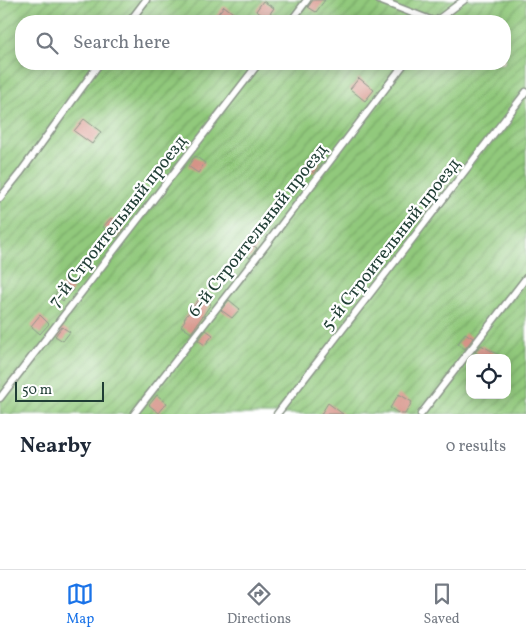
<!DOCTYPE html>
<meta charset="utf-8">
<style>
body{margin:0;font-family:Vollkorn,serif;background:#f6f6f7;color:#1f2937}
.controls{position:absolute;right:15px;bottom:15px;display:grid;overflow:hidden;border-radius:10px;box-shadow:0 2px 12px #0003}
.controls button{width:45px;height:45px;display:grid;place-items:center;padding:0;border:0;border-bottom:1px solid #e0e1e3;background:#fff;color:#1f2937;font:25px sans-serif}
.scale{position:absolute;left:15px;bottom:12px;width:89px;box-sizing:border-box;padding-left:5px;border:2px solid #1f3d34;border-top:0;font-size:14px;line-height:18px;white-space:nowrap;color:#1f3d34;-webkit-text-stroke:4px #fff;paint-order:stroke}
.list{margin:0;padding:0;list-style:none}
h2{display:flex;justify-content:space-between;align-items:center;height:65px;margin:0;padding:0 20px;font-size:21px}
h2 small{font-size:16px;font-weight:400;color:#747a83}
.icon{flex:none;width:28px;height:28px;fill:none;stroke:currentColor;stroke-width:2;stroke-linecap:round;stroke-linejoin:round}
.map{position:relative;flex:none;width:526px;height:414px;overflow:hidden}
.search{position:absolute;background:#fff;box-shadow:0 2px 12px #0003;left:15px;right:15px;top:15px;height:55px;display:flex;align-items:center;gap:12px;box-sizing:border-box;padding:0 18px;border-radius:20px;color:#747a83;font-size:19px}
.sheet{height:155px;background:#fff}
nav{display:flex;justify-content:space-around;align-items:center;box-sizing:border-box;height:70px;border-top:1px solid #e0e1e3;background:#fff;font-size:14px;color:#747a83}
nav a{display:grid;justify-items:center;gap:2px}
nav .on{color:#1a73e8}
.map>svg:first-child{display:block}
.garden{fill:url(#garden-furrows);stroke:#588358;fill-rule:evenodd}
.building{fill:#d69387}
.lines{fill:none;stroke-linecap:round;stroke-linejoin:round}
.lane-casing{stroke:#8c968a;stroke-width:9}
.lane{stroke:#fff;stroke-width:6}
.labels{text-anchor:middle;stroke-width:4.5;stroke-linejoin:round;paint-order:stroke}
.street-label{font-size:18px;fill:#1f3d34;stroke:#fff}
</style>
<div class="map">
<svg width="526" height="414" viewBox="0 0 526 414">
<defs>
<pattern id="garden-furrows" width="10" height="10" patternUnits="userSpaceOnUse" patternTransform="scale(1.25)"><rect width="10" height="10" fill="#91c97c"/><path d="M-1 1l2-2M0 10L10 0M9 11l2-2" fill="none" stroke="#76a466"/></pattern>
</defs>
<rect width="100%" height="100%" fill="#fff"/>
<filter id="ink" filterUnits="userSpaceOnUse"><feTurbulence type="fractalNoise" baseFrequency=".02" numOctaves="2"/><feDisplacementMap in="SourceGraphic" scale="10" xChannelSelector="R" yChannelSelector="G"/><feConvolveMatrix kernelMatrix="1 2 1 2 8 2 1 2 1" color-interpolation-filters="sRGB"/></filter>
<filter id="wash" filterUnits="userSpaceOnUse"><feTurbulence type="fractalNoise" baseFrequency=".0096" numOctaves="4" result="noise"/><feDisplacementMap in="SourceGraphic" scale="20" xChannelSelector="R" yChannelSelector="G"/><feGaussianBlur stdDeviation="1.12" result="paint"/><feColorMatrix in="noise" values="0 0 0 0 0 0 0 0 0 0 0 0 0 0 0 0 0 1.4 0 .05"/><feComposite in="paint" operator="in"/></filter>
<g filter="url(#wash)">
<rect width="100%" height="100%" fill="#f9eee0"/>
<!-- garden -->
<path class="garden" d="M0,0H526V414H0ZM21,21H505V64H21ZM470,358H507V395H470Z"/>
<g id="blocks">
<!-- building -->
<g class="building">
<polygon points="313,0 325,0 316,12 308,7"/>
<polygon points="263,1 274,8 267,18 256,11"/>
<polygon points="224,6 244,21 212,21"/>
<polygon points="359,78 374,90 365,101 350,89"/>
<polygon points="84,119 101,132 92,144 74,131"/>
<polygon points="195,156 205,163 198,173 188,166"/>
<polygon points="311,156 321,163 314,173 304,166"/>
<polygon points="111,218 124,229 117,238 103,227"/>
<polygon points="248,242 257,248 250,258 241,252"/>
<polygon points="65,283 73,290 63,301 55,294"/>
<polygon points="201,296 211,304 191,333 181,326 185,320 184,319"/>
<polygon points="229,300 240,309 232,318 221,310"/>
<polygon points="40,315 49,324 40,334 31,326"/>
<polygon points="62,327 70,332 63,341 55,336"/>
<polygon points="206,330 213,335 205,345 198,340"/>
<polygon points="465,333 473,338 465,349 458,344"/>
<polygon points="481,345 504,358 484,358 475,352"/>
<polygon points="399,394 412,402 405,414 400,414 390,408"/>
<polygon points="157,395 167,403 159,413 149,405"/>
<polygon points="328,403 343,414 321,414"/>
</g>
</g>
</g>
<g filter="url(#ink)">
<use href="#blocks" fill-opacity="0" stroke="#8c968a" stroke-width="1"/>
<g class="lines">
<defs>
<g id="lane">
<polyline points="379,0 433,21"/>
<polyline points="130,21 146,0"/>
<polyline points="291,21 307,0"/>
<polyline points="436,21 464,0"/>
<polyline points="0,198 20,173 99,64"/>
<polyline points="0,398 258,64"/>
<polyline points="134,414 269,241 404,64"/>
<polyline points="277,414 526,92"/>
<polyline points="421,414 526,278"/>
</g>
</defs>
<!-- lane casing -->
<use href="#lane" class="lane-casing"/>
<!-- lane -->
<use href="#lane" class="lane"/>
</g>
</g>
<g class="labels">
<!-- street labels -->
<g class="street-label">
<text transform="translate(117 221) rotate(-52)" y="6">7-й Строительный проезд</text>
<text transform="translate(257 230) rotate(-52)" y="6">6-й Строительный проезд</text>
<text transform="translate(390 244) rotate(-52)" y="6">5-й Строительный проезд</text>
</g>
</g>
</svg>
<div class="controls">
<button><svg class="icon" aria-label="locate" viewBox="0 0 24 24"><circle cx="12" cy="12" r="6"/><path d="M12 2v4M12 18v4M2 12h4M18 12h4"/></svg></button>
</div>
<div class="scale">50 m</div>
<div class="search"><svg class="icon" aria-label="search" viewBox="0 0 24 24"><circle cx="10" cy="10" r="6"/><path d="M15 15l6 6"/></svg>Search here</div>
</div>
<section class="sheet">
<h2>Nearby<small>0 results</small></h2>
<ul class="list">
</ul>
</section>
<nav>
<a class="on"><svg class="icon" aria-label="map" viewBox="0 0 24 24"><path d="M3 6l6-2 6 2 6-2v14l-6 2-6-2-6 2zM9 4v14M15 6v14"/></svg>Map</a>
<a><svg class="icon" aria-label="directions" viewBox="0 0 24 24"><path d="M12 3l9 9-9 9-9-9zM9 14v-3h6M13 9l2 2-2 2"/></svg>Directions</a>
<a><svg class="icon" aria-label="saved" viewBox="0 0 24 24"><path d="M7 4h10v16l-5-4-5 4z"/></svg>Saved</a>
</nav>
